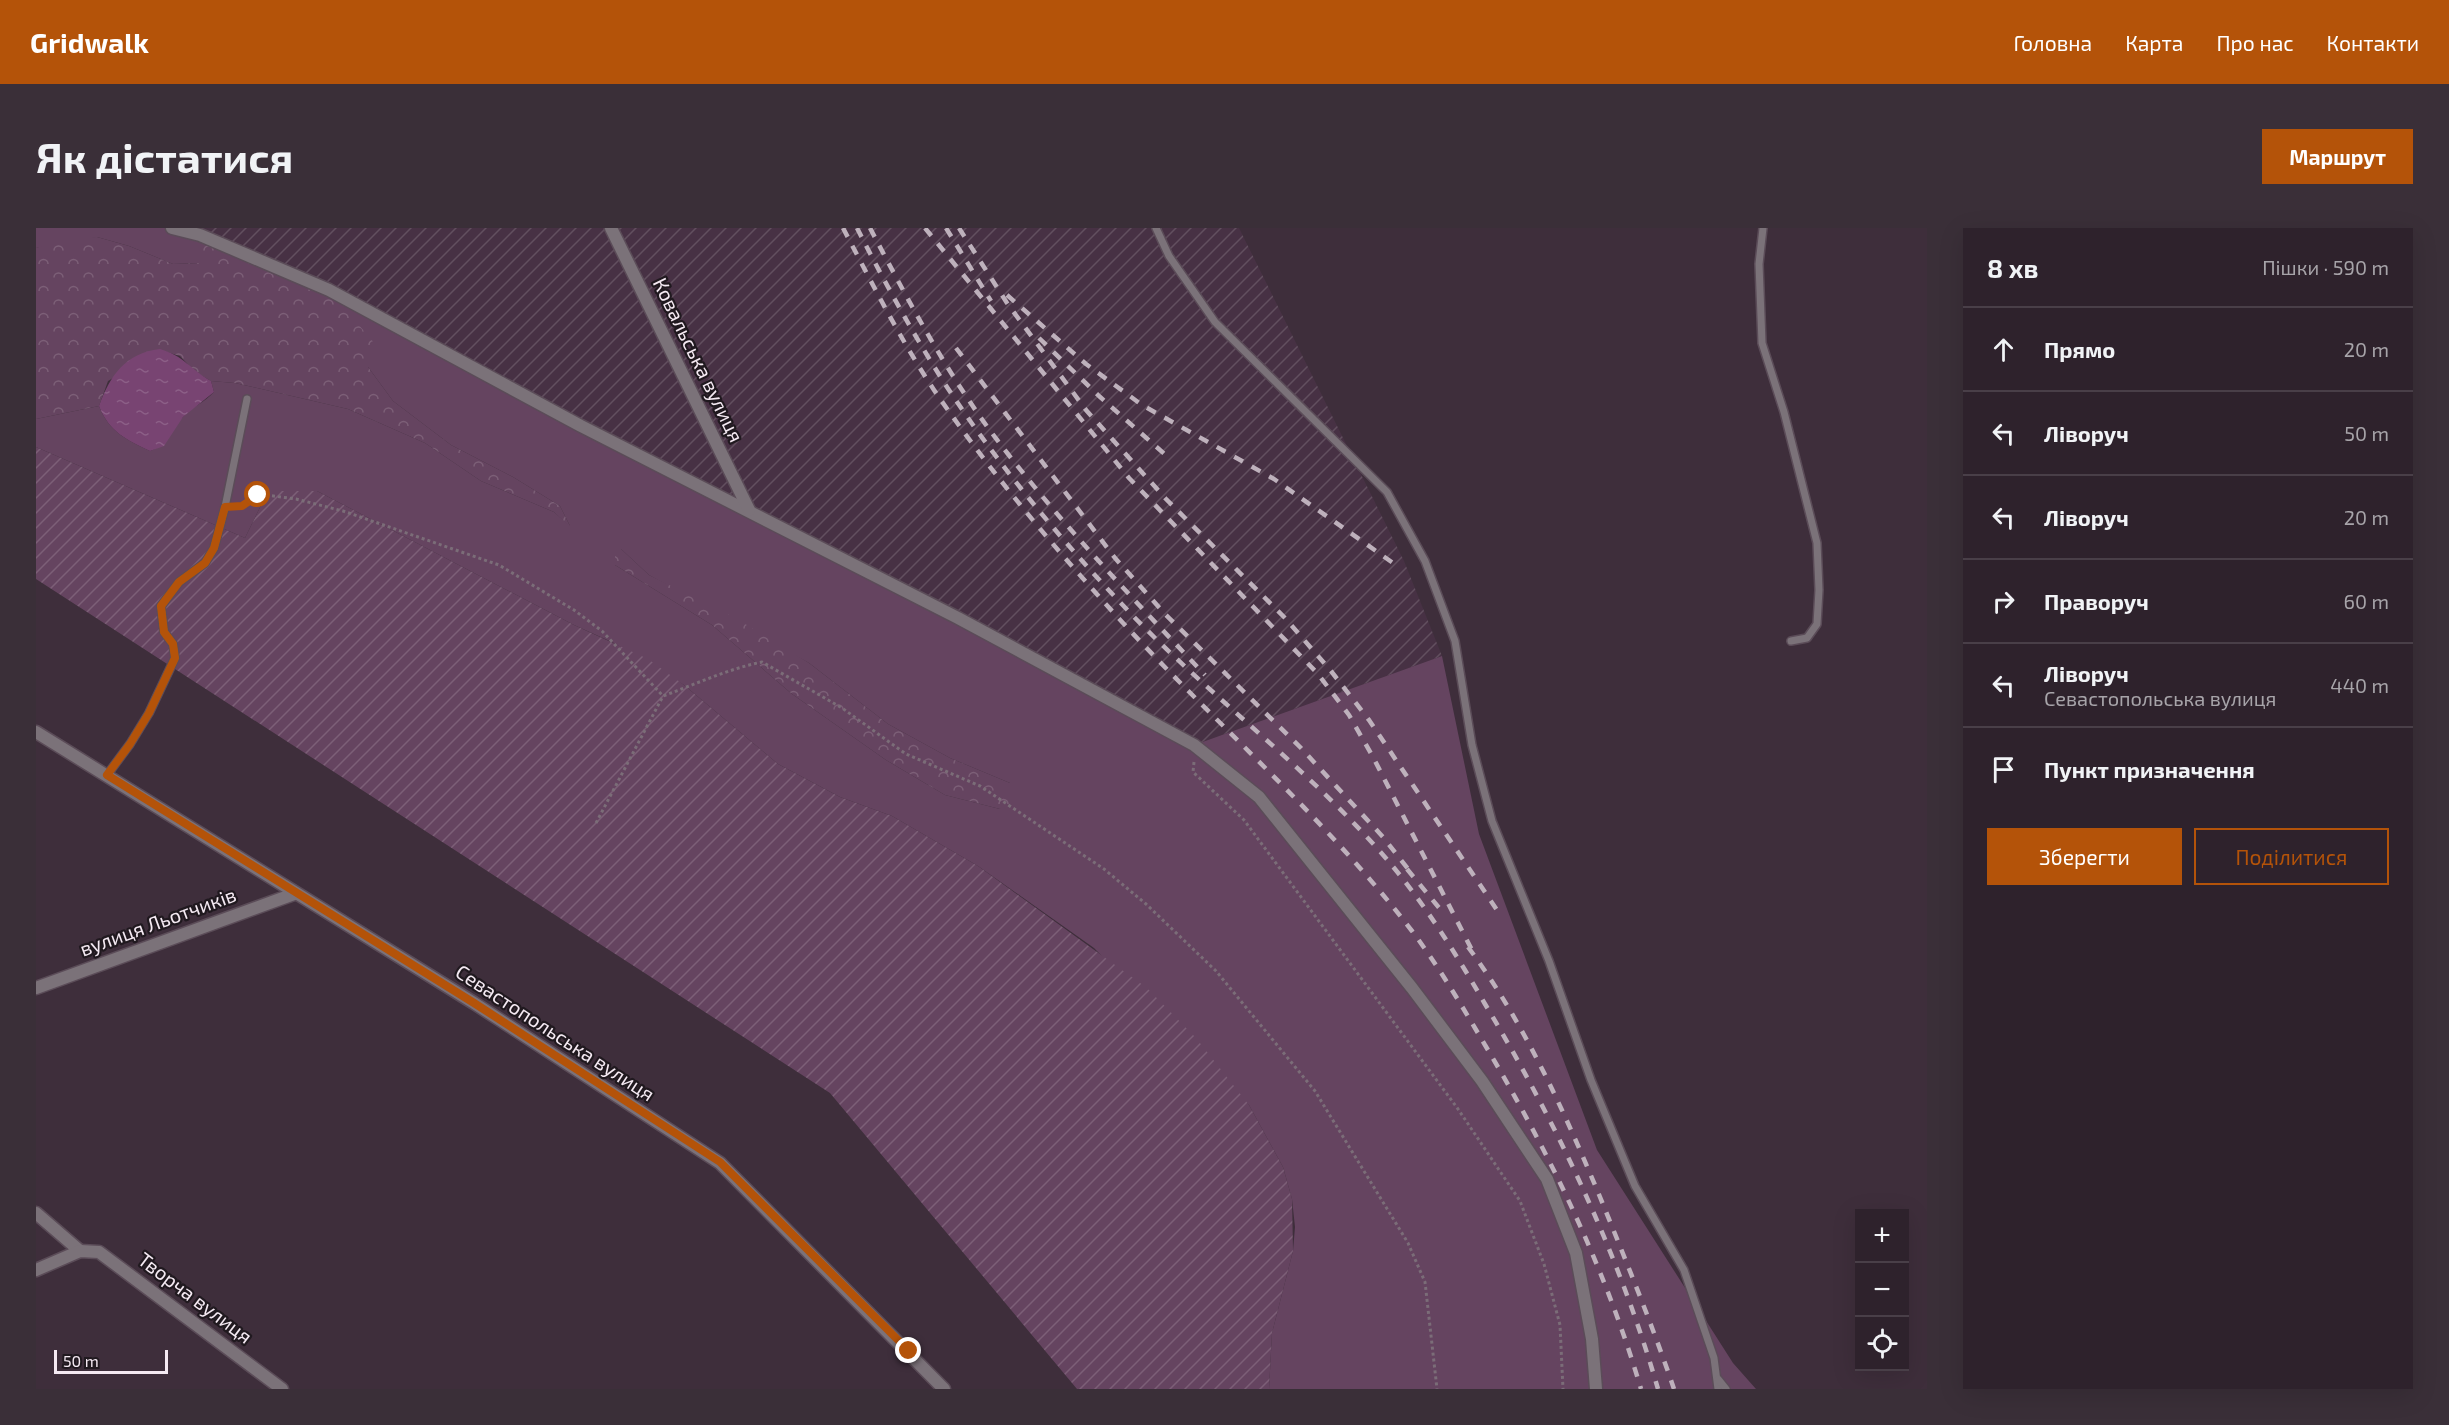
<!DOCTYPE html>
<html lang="uk">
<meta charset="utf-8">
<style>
body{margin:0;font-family:"Exo 2",sans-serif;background:#3a2f38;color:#f1f3f6}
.controls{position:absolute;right:18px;bottom:18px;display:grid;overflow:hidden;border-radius:0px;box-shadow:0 6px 24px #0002}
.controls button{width:54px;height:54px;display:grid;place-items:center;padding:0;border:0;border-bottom:2px solid #493f48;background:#2e222c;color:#f1f3f6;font:30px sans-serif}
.scale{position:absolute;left:18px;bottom:15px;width:114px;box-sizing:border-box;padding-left:6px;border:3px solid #f5eaf3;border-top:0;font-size:16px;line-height:21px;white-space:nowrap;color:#f5eaf3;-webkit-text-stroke:4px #20191f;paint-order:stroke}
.stop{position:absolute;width:18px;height:18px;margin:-14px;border:4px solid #b45309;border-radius:50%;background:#fff}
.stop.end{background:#b45309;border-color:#fff;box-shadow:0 2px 6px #0008}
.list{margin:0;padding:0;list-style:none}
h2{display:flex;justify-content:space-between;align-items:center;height:78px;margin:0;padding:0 24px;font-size:26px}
h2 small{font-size:20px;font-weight:400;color:#a7a4a9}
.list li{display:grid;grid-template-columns:39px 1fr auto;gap:18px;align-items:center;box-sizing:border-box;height:84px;padding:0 24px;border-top:2px solid #493f48}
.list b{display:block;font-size:22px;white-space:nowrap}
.list p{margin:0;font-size:20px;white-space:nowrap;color:#a7a4a9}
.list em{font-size:20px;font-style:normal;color:#a7a4a9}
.actions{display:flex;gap:12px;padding:18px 24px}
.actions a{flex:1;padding:14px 0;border:2px solid #b45309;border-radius:0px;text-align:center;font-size:21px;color:#b45309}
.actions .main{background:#b45309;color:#fff}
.icon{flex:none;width:33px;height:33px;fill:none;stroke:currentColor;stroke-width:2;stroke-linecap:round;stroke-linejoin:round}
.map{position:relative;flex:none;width:1891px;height:1161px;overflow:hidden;border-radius:0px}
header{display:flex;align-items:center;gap:36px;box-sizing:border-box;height:84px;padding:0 30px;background:#b45309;color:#fff}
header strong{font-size:28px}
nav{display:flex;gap:33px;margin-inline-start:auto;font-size:21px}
.intro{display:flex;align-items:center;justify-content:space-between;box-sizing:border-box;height:144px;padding:0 36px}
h1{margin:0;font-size:42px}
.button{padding:15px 27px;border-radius:0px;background:#b45309;color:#fff;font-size:21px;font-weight:700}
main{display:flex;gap:36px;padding:0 36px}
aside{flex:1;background:#2e222c;border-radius:0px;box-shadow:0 6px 24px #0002}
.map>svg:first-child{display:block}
.industrial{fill:url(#industrial-furrows)}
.green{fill:#654460;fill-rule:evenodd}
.forest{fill:url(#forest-crowns)}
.garden{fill:url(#garden-furrows)}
.water{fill:url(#water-ripples)}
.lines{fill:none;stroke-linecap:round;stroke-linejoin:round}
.lane-casing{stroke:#5b4c58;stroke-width:10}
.street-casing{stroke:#5b4c58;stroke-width:15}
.path{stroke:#7b6d78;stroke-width:3;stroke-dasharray:3 3;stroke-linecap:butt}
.lane{stroke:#7b7279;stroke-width:7}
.street{stroke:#7b7279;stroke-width:12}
.rail{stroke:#beb1bc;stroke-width:4.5;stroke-dasharray:10 10;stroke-linecap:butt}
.route{stroke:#b45309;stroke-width:8}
.labels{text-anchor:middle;stroke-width:4.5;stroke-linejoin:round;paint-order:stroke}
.street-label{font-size:20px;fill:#f5eaf3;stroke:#20191f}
</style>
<header>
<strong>Gridwalk</strong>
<nav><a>Головна</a><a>Карта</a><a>Про нас</a><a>Контакти</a></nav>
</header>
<div class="intro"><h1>Як дістатися</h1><a class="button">Маршрут</a></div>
<main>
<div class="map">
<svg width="1891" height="1161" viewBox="0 0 1891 1161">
<defs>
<pattern id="industrial-furrows" width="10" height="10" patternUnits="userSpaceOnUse" patternTransform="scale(1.5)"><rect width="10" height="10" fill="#473144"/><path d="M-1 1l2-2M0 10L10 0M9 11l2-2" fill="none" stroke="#624f5f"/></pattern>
<pattern id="forest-crowns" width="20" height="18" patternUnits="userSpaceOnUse" patternTransform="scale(1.5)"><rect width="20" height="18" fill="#654460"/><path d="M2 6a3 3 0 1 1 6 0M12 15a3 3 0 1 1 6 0" fill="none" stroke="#7c5f77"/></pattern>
<pattern id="garden-furrows" width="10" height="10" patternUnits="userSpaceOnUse" patternTransform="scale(1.5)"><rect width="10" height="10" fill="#654460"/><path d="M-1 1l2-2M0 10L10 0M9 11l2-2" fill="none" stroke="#7c5f77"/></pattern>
<pattern id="water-ripples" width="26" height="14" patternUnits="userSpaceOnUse" patternTransform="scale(1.5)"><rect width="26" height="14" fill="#784472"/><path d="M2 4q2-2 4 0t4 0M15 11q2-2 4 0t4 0" fill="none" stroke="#8c5f87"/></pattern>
</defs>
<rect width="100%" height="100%" fill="#3e2e3b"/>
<!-- industrial -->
<polygon class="industrial" points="136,0 1203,0 1368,333 1406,428 1158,517 713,282"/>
<!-- green -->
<g class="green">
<polygon points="0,0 136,0 164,7 164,35 137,36 93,18 61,9 0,20"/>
<path d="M293,62L1158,517L1406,428L1443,606L1561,922L1697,1135L1720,1161H1233L1236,1105L1257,1023L1259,999L1256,971L1247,939L1213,877L1058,720L942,638L856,588L804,569L742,536L648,457L578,415L538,397L281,263H232L209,310L0,219V191L63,178C73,204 91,212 114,223C136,215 133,203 147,189C156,179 169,174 178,164L175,153L199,155L312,181L389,215L445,253L518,284L534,298L524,278L477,249L415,217L357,173L332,139ZM585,321L613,347L773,435L852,496L914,530L974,555L964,581L909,567L850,532L756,466L676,397L579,337Z"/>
</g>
<!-- forest -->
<g class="forest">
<polygon points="164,7 293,62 339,116 332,139 357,173 415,217 477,249 524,278 535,300 518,284 445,253 389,215 312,181 199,155 175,153 158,143 144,128 124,122 72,153 63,178 0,191 0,20 32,10 61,9 93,18 137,36 164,35"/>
<polygon points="584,320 613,347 701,391 773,435 852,496 914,530 974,555 980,576 964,581 909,567 850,532 756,466 676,397 579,337 579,327"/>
</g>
<!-- garden -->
<polygon class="garden" points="0,219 209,310 232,263 281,263 538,397 612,431 648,457 742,536 804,569 856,588 942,638 1111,760 1160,810 1213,877 1247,939 1256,971 1257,1023 1236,1105 1233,1161 1041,1161 794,865 0,351"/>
<!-- water -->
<path class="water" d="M124,121C148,128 154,141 175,153L178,164L147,189L128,218L114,223C91,212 73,204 63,178C74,148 89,125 124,121Z"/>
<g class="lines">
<defs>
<g id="lane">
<polyline points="1120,0 1133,28 1179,94 1351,264 1389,333 1419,413 1436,517 1456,593 1513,733 1555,852 1599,958 1648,1042 1678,1130 1682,1161"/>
<polyline points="1727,0 1723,36 1726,115 1748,184 1781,315 1783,362 1781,396 1771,410 1755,413"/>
<polyline points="71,547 94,516 113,485 139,430 137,416 128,404 125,378 143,354 169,335 178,320 189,279 211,171"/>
<polyline points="1682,1151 1690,1161"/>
</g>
<g id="street">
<polyline points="136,0 164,7 293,62 545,198 922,390 1158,517 1223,569 1376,760 1446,853 1511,951 1540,1025 1556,1111 1560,1161"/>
<polyline points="575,0 713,282"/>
<polyline points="0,504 438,775 684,935 908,1161"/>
<polyline points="0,760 258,666"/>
<polyline points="0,985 44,1023"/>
<polyline points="0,1042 44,1023 63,1024 246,1161"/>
</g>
</defs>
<!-- lane casing -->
<use href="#lane" class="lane-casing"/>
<!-- street casing -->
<use href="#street" class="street-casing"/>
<!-- path -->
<g class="path">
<path d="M198,279L205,278L222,266L260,271L307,283L463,337L538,382L566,403L627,468C660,456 692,441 726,434L806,480L870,526L944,558L1068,641L1110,676L1180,743L1279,863L1372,1015L1389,1054L1401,1161"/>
<polyline points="1158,534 1157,544 1208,592 1422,881 1484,973 1508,1036 1524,1097 1527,1161"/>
<polyline points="560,595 627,468"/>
</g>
<!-- lane -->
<use href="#lane" class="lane"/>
<!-- street -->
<use href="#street" class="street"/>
<!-- rail -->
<g class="rail">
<path d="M807,0C836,55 864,111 898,162C954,244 1020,322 1087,395C1182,498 1290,591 1376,703C1403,739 1426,778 1449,817C1514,926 1569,1039 1605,1161"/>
<path d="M821,0C848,53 877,106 909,156C964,240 1030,318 1099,390C1179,472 1272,541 1348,628C1387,673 1419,724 1449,776C1521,896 1583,1026 1622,1161"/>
<path d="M834,0C875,78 917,157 972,226C1033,304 1101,375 1169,447"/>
<polyline points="889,0 1093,250 1282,446 1313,487 1337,529 1438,726"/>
<polyline points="910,0 955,73"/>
<polyline points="923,0 971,75 1050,182 1130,271 1249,390 1295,443 1333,492 1461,682"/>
<polyline points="971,67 1050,136 1106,177 1238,251 1357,335"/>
<polyline points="1003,110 1063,168 1133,230"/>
<polyline points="920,120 1079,330 1130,387 1265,520 1347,609 1376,646"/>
<polyline points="1371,641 1409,687"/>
<path d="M1432,719C1488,794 1528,883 1564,969C1590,1033 1616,1096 1638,1161"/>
</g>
</g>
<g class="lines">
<!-- route -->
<polyline class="route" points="222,267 206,278 189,279 178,320 169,335 143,354 125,378 128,404 137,416 139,430 113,485 94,516 71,547 438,775 684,934 873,1123"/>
</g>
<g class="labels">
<!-- street labels -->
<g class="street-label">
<text transform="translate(662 132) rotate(64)" y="7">Ковальська вулиця</text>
<text transform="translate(122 694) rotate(-20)" y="7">вулиця Льотчиків</text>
<text transform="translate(519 805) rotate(33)" y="7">Севастопольська вулиця</text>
<text transform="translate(159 1070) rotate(37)" y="7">Творча вулиця</text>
</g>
</g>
</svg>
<div class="controls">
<button>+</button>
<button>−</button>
<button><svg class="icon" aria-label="locate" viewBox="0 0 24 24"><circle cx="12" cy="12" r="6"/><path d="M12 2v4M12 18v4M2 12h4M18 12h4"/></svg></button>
</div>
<div class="scale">50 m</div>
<div class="stop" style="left:222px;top:267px"></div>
<div class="stop end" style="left:873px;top:1123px"></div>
</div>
<aside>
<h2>8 хв<small>Пішки · 590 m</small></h2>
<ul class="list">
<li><svg class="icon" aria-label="ahead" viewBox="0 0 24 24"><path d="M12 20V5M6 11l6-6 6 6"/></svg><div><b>Прямо</b></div><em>20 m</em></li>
<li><svg class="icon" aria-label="left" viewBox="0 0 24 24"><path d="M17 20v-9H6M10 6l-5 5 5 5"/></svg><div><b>Ліворуч</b></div><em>50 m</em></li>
<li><svg class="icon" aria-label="left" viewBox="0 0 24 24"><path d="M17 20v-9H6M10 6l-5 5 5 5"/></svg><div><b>Ліворуч</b></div><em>20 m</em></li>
<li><svg class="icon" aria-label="right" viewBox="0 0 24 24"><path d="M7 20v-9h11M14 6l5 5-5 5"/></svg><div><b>Праворуч</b></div><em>60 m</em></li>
<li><svg class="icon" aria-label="left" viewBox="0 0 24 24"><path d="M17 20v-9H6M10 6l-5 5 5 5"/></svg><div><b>Ліворуч</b><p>Севастопольська вулиця</p></div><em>440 m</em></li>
<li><svg class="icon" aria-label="arrive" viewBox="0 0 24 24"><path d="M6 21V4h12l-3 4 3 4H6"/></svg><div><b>Пункт призначення</b></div></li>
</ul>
<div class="actions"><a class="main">Зберегти</a><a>Поділитися</a></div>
</aside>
</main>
